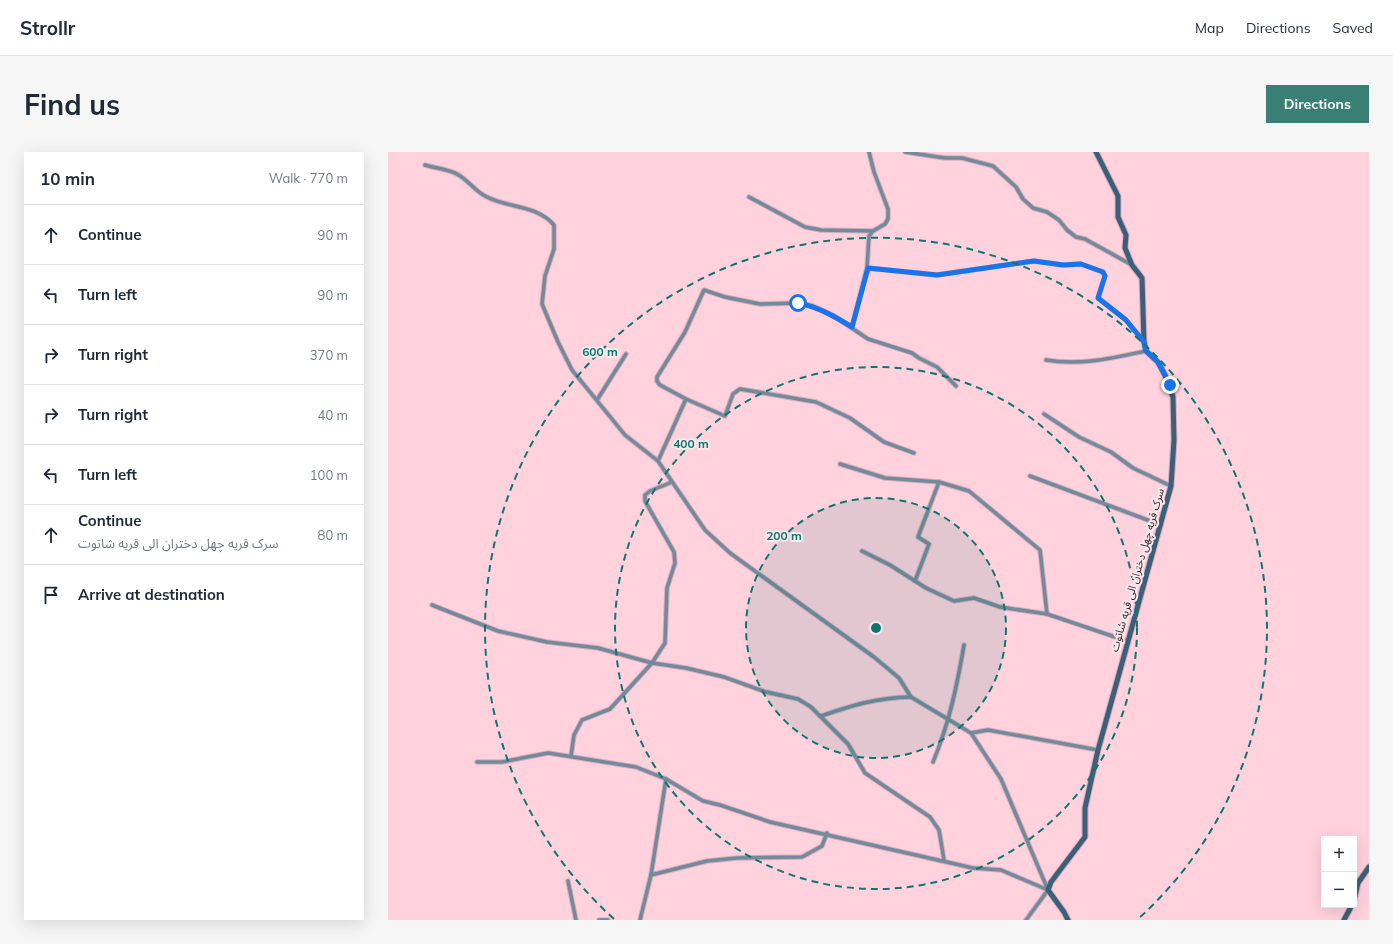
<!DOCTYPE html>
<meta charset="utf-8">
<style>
body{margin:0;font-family:Mulish,"Noto Sans Arabic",sans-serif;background:#f6f6f7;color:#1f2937}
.controls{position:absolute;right:12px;bottom:12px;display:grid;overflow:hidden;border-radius:0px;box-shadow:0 4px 16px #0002}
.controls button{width:36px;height:36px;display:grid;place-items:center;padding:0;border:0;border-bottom:1px solid #e0e1e3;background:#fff;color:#1f2937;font:20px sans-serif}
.stop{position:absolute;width:12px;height:12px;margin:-9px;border:3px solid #1a73e8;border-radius:50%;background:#fff}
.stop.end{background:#1a73e8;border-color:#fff;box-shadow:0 1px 4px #0008}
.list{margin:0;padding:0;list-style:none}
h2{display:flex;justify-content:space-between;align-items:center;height:52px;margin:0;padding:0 16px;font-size:17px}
h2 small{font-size:13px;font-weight:400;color:#747a83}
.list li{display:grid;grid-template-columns:26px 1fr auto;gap:12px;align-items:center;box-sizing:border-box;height:60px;padding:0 16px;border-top:1px solid #e0e1e3}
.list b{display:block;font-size:15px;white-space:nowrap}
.list p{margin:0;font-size:13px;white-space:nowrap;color:#747a83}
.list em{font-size:13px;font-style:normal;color:#747a83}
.icon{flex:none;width:22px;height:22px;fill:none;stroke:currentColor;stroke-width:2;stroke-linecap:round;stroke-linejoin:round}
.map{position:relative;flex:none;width:981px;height:768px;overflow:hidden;border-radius:0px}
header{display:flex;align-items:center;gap:24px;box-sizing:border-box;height:56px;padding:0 20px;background:#fff;border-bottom:1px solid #e0e1e3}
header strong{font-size:19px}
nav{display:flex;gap:22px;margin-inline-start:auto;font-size:14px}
.intro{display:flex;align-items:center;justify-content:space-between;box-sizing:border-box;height:96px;padding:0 24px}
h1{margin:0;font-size:28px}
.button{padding:10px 18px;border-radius:0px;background:#3a7f73;color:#fff;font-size:14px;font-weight:700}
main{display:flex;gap:24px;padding:0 24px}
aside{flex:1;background:#fff;border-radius:0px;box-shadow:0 4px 16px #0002}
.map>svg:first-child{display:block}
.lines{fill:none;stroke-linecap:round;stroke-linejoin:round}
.street-casing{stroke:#d8aeba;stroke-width:5.5}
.secondary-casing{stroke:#d8aeba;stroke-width:7}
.street{stroke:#728a9c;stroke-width:3.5}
.secondary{stroke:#3c607a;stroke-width:5}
.route{stroke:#1a73e8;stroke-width:5}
.ring{fill:none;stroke:#0f766e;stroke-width:2;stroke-dasharray:7 5}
.labels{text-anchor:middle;stroke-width:4;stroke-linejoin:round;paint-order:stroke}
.street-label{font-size:11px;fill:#3b1f28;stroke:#f8e9ec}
.centre{fill:#0f766e;stroke:#f8e9ec;stroke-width:2}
.ring-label{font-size:12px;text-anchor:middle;font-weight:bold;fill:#0f766e;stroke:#f8e9ec;stroke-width:4;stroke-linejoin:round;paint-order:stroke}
</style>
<header>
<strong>Strollr</strong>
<nav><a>Map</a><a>Directions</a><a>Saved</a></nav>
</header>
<div class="intro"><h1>Find us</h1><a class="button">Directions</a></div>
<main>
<aside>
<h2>10 min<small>Walk · 770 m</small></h2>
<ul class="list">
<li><svg class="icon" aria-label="ahead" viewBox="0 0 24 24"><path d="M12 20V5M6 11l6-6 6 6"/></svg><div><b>Continue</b></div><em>90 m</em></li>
<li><svg class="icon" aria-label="left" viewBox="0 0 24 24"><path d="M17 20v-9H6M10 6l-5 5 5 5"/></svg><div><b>Turn left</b></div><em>90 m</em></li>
<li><svg class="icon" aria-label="right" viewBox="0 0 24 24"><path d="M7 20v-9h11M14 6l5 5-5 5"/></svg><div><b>Turn right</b></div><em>370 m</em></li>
<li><svg class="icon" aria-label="right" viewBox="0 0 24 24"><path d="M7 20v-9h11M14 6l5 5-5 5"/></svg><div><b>Turn right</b></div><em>40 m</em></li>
<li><svg class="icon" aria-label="left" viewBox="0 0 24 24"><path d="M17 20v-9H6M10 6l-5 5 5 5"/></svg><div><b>Turn left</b></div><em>100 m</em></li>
<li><svg class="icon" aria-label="ahead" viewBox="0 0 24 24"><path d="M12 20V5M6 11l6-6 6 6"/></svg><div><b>Continue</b><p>سرک قریه چهل دختران الی قریه شاتوت</p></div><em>80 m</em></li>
<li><svg class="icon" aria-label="arrive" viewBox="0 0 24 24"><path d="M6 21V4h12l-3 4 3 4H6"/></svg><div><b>Arrive at destination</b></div></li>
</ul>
</aside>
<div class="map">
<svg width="981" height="768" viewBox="0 0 981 768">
<rect width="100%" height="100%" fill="#ffd2de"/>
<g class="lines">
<defs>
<g id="street">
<polyline points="517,0 557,6 574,6 605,14 628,35 635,47 645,56 659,60 671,68 679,78 688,85 697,87 744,113"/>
<path d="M37,13C47,16 60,17 69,22C80,28 88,40 99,45C120,56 149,53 166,73V97L157,124L154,152L170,190L184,218L237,283L270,309L317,378L342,401L486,505L511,526L523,545L583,581L613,627L660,738"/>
<polyline points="361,45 417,75 433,78 485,79"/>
<polyline points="479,116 549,123 646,109 675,113 693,112 715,120 717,124 710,146 738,168 756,190"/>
<polyline points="464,175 479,116 481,84 485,79 497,72 500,67 500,57 486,20 481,0"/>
<path d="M658,208C692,214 725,206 758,199"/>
<polyline points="209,248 238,202"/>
<polyline points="656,262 691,285 723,300 745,316 783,334"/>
<polyline points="526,301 496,290 462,266 428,250 352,237 345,242 337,264 298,247 272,233 269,229 269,225 297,180 316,138 337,145 372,152 410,151 425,154 446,164 480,187 524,201 531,206 549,215 568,234"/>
<polyline points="270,309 298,247"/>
<polyline points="452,312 497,326 551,330 581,339 652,398 659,462"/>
<polyline points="642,324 773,373"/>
<polyline points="474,399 502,413 538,436 566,449 586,446 612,455 659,462 739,489"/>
<polyline points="527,429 541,392 530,385 551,330"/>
<polyline points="44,453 110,479 159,490 210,496 264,511 298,516 336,525 378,540 410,547 423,555 460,592 477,621 542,665 551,678 556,708"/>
<path d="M433,564C465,553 488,546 523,545"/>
<polyline points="583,581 600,578 710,598"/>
<polyline points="183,604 186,583 194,568 222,557 264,511 277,491 279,436 287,411 286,400 257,349 257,343 262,339 284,330"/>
<polyline points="89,610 114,610 160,601 248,615 278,627 315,649 332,653 382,670 585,716 613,718 660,738"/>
<path d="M545,610C561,572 569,534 576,493"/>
<polyline points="263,723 319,709 349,706 414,705 434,694 439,681"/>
<polyline points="180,729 188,768"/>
<polyline points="211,768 220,768"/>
<polyline points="252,768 263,723 278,627"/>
<polyline points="638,768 660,738"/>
</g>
<g id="secondary">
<polyline points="966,748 970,731 981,715"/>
<polyline points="680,768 676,760 660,738 663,730 697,685 697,656 710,598 783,334 786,288 785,245 777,223 770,210 758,199 756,190 754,126 744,113 737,96 738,83 730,65 730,44 708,0"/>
<polyline points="956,768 964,753"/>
</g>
</defs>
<!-- street casing -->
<use href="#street" class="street-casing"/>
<!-- secondary casing -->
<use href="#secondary" class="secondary-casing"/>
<!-- street -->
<use href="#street" class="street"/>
<!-- secondary -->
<use href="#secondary" class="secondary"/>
</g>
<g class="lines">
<!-- route -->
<path class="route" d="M410,151C430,155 446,164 464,175L480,116L549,123L646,109L675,113L693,112L715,120L717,124L710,146L738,168L756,190L758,199L770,210L782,233"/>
</g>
<!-- distance rings -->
<circle cx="488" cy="476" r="130" fill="#0f766e" fill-opacity=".12"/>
<g class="ring">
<circle cx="488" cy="476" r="130"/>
<circle cx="488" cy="476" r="261"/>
<path d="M226 767A391 391 0 1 1 750 767"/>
</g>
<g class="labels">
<!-- street labels -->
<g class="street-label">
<text transform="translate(749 418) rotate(-74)" y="4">سرک قریه چهل دختران الی قریه شاتوت</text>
</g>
</g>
<circle cx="488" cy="476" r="6" class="centre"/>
<g class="ring-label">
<text x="212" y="204">600 m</text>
<text x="303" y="296">400 m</text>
<text x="396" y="388">200 m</text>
</g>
</svg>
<div class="controls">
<button>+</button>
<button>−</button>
</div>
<div class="stop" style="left:410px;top:151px"></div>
<div class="stop end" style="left:782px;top:233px"></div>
</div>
</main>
